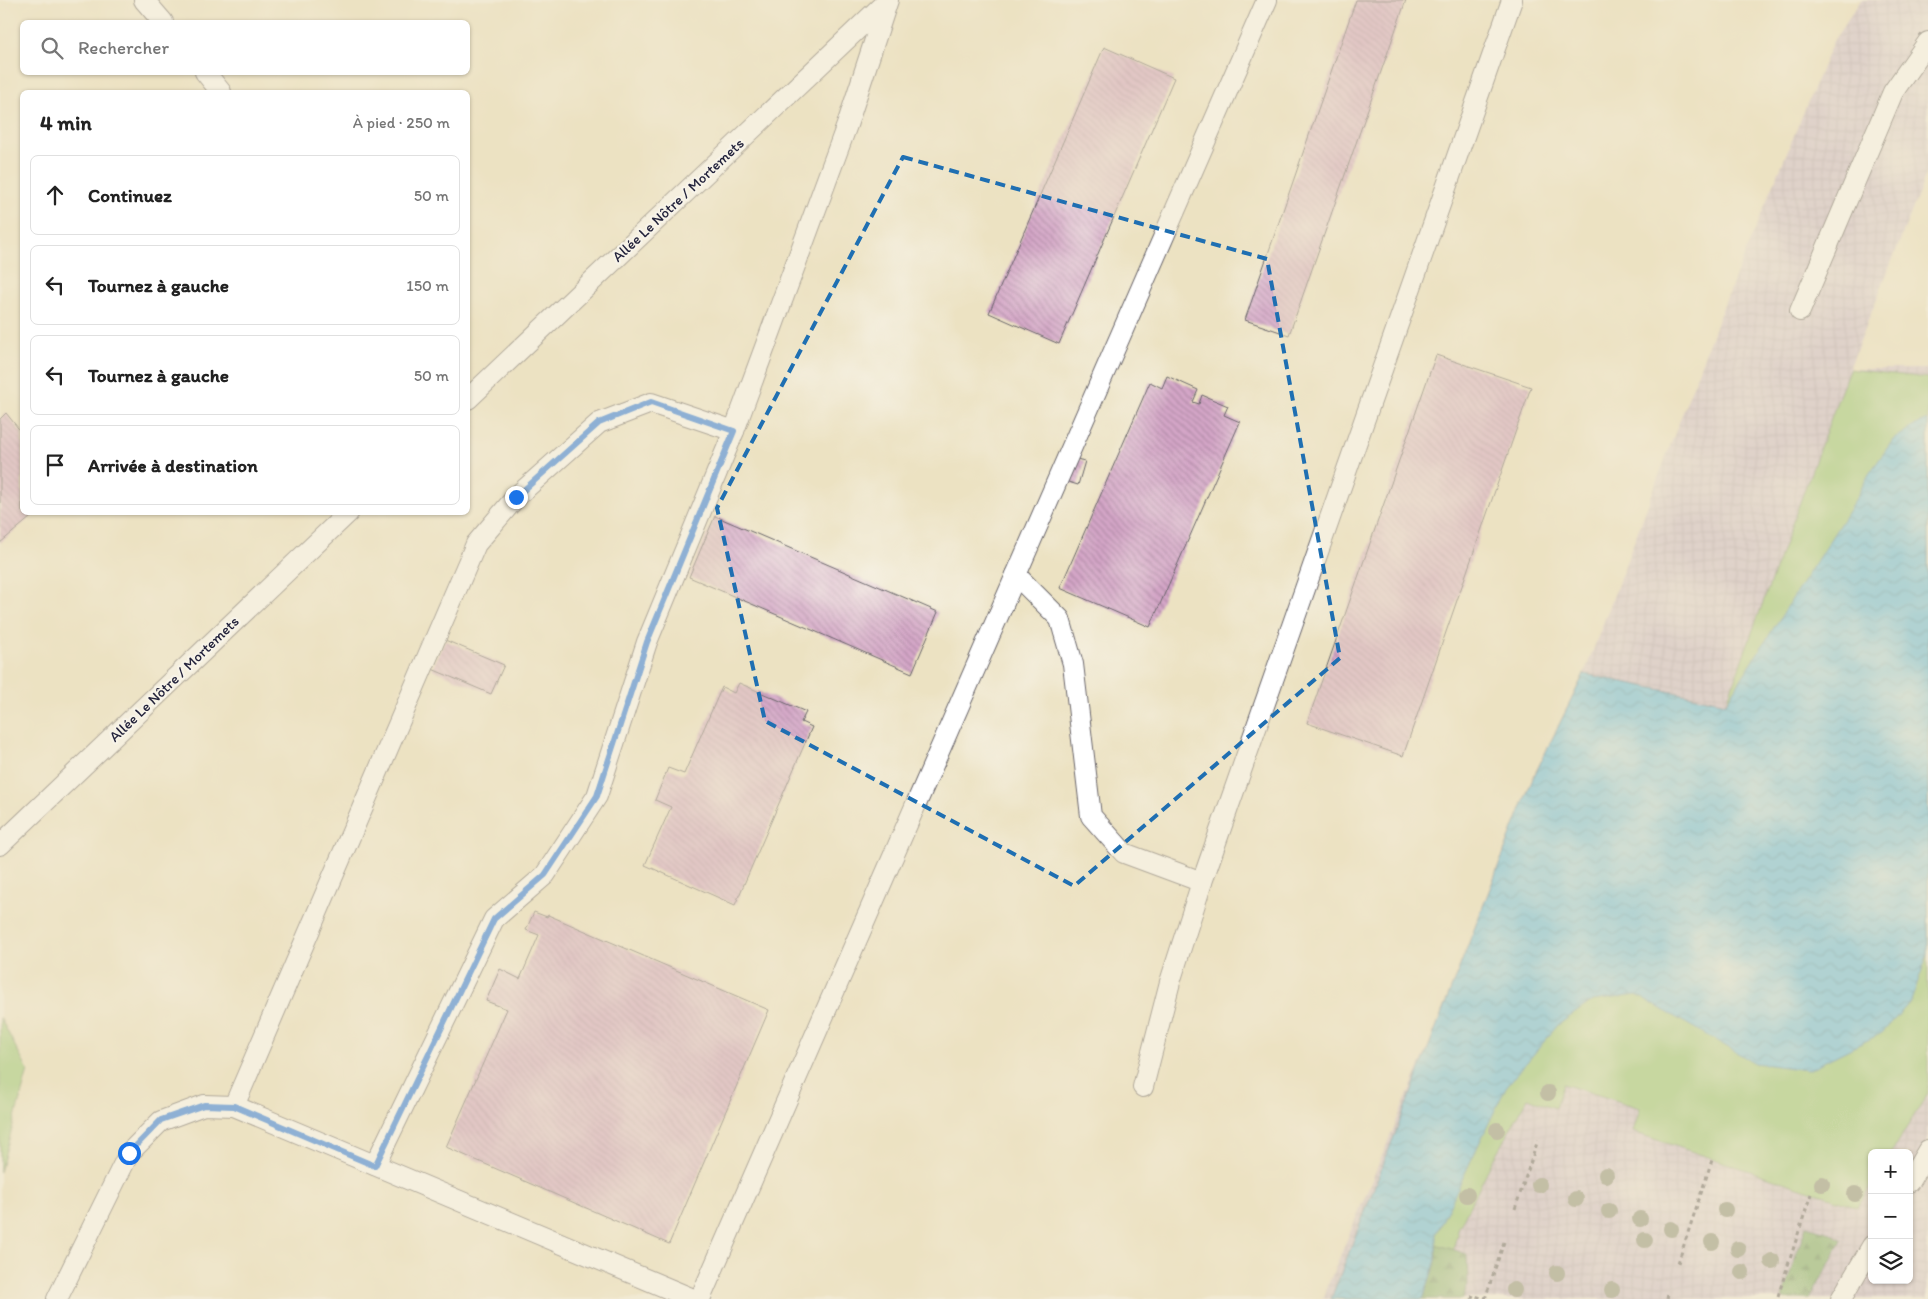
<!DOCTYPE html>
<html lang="fr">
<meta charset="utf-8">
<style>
body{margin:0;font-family:Itim,sans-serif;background:#f6f6f6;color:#222}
.controls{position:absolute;right:15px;bottom:15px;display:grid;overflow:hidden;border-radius:8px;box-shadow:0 1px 4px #0004}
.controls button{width:45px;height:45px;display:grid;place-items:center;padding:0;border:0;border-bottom:1px solid #e0e0e0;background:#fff;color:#222;font:25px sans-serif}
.stop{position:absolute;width:15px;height:15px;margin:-11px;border:4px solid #1a73e8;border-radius:50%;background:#fff}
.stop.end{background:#1a73e8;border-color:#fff;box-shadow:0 1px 5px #0008}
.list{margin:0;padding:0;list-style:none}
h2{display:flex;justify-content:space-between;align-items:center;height:65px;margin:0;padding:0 20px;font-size:21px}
h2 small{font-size:16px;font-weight:400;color:#767676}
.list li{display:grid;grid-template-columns:32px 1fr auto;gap:15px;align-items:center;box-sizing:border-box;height:80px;margin:0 10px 10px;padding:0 10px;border:1px solid #e0e0e0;border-radius:8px}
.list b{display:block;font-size:19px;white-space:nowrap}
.list em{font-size:16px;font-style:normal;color:#767676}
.icon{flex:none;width:28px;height:28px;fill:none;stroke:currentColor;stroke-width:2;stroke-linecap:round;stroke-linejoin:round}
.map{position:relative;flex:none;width:1928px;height:1299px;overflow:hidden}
.search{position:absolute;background:#fff;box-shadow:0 1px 4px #0004;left:20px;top:20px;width:450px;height:55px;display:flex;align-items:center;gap:12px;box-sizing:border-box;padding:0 18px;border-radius:8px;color:#767676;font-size:19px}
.panel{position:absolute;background:#fff;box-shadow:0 1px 4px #0004;left:20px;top:90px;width:450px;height:425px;border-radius:8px}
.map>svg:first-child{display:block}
.industrial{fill:url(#industrial-grid);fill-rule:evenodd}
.green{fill:#9ac977;stroke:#5e7659}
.forest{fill:url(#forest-firs);stroke:#4e6852}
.water{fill:url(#water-waves);stroke:#447090}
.building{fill:url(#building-back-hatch)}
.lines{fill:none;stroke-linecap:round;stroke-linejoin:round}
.service-casing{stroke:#69656a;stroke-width:22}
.path{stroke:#69656a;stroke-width:3;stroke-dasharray:4 4;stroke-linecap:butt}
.service{stroke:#fff;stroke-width:20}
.tree{fill:#919482}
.route{stroke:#1a73e8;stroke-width:6}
.marked{fill:none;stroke:#1f6fb2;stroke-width:4;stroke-dasharray:10 6;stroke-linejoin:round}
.labels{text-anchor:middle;stroke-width:4.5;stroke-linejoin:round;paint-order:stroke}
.street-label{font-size:15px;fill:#22223b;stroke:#f7f3e8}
</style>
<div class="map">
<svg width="1928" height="1299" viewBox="0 0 1928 1299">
<defs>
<pattern id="industrial-grid" width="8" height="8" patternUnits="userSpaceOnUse" patternTransform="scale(1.25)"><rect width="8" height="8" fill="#cebed1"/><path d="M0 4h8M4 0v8" fill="none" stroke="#b1a3b4"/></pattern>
<pattern id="forest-firs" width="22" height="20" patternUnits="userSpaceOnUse" patternTransform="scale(1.25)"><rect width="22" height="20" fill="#7bad68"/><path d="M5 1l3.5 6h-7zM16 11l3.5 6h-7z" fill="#648c57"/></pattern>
<pattern id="water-waves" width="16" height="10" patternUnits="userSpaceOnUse" patternTransform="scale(1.25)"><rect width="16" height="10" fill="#67bfe4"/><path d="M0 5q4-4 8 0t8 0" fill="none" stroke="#549bba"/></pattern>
<pattern id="building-back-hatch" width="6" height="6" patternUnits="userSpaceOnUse" patternTransform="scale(1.25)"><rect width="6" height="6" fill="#d4a6c7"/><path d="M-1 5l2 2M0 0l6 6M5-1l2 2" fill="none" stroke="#ac87a3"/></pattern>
</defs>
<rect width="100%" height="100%" fill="#f7f3e8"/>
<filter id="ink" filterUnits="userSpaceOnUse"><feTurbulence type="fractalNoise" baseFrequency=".02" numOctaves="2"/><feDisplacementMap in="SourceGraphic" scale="10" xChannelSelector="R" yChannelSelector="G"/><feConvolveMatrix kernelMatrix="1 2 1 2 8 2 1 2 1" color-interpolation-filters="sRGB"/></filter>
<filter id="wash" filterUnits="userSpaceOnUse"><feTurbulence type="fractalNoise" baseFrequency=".0096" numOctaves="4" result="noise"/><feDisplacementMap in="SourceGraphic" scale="20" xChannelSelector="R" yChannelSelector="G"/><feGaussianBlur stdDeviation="1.12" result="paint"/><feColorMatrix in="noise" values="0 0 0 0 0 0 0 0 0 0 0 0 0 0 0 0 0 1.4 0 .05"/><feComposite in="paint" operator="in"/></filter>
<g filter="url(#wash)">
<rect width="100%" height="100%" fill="#ece2c2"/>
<!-- industrial -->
<path class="industrial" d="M1861,0H1928V170L1849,369H1928V1299H1322L1584,674L1718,319L1833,41ZM1872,1153H1909V1280H1872Z"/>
<!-- green -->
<g class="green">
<polygon points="1849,369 1928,378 1928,1093 1891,1153 1872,1153 1872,1185 1858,1207 1633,1132 1640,1108 1563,1084 1555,1108 1528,1098 1495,1156 1459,1227 1453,1250 1436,1244 1423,1299 1331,1299 1532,780 1584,674 1726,703"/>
<polygon points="0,1017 28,1071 0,1172"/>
</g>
<!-- forest -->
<g class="forest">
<polygon points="1806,1226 1831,1233 1842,1240 1810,1299 1785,1299 1782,1298"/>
<polygon points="1436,1244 1467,1254 1468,1284 1463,1299 1423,1299 1436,1260"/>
</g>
<!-- water -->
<polygon class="water" points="1922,421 1928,421 1928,953 1911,1001 1882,1033 1807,1070 1755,1063 1637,995 1592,1001 1558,1025 1506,1087 1436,1234 1436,1260 1423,1299 1331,1299 1532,780 1584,674 1726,703 1854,502 1869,474 1893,440"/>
<g id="blocks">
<!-- building -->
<g class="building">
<polygon points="1356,0 1406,0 1289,335 1245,320"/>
<polygon points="1104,47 1174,78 1059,344 989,313"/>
<polygon points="1436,355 1531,387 1403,756 1307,723"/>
<polygon points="1167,376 1198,390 1193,402 1199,404 1202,395 1228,406 1224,415 1240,422 1150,627 1060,588 1150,382 1162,388"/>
<polygon points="6,413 22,433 22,512 37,512 0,543 0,419"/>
<polygon points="1072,458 1085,461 1078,485 1065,481"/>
<polygon points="715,516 938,612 912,673 689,577"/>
<polygon points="445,640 504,665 491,694 432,669"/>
<polygon points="739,683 806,712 801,722 812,727 735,905 645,865 671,807 655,800 668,768 684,774 722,687 734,693"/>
<polygon points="534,912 547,917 548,915 769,1010 669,1244 446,1147 507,1009 486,1001 500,969 520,979 539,935 526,930"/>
</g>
</g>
</g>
<g filter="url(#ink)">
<use href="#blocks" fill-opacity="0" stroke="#69656a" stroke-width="1"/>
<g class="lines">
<defs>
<g id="service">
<polyline points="144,0 163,22"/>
<polyline points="205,72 221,92"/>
<polyline points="1800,311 1893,92 1928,42"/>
<polyline points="468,399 887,1"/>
<polyline points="1016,575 1060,619 1073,664 1091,816 1124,853 1202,882"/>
<polyline points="0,845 349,512"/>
<polyline points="1143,1087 1170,982 1202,882 1512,0"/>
<polyline points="234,1106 476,544 516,497 599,423 651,403 734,431"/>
<polyline points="375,1165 494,919 545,875 597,796 647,642 734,431 847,125 888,0"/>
<polyline points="1909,1182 1928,1150"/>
<polyline points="57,1299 129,1153 161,1121 204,1105 234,1106 693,1299"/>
<polyline points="700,1299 1267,0"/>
<polyline points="1841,1299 1872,1246"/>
</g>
</defs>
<!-- service casing -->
<use href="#service" class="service-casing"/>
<!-- path -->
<g class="path">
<polyline points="1515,1209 1538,1140"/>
<polyline points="1678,1263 1712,1160"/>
<polyline points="1778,1296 1811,1194"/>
<polyline points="1472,1299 1473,1295 1484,1299"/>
<polyline points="1485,1299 1504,1242"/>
<polyline points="1667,1299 1668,1294"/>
</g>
<!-- service -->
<use href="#service" class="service"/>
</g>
<!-- trees -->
<g class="tree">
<circle cx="1548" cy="1093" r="8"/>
<circle cx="1497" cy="1130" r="8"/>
<circle cx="1606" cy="1175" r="8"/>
<circle cx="1822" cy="1184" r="8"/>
<circle cx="1539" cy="1185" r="8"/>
<circle cx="1855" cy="1194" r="8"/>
<circle cx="1467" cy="1195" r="8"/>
<circle cx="1576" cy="1199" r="8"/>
<circle cx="1725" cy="1210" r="8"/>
<circle cx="1609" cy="1211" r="8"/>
<circle cx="1640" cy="1219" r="8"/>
<circle cx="1671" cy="1229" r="8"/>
<circle cx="1645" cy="1240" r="8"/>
<circle cx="1712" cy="1242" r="8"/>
<circle cx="1738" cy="1249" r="8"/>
<circle cx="1772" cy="1261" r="8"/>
<circle cx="1742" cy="1272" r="8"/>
<circle cx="1557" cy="1273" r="8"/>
<circle cx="1514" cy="1290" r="8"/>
<circle cx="1612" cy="1290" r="8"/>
</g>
</g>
<g class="lines" filter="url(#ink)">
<!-- route -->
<polyline class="route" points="129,1153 161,1120 204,1105 234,1106 375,1166 494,919 545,875 597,796 647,642 734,431 651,402 599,423 516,497"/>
</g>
<!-- marked area -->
<path d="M0 0H1928V1299H0ZM903,157L1267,259L1340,658L1074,886L765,721L717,508Z" fill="#ece2c2" fill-opacity=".55" fill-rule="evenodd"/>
<path class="marked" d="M903,157L1267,259L1340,658L1074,886L765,721L717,508Z"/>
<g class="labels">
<!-- street labels -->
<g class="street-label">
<text transform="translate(678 200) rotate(-43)" y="5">Allée Le Nôtre / Mortemets</text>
<text transform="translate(174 679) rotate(-44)" y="5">Allée Le Nôtre / Mortemets</text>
</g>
</g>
</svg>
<div class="controls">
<button>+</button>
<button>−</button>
<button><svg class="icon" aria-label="layers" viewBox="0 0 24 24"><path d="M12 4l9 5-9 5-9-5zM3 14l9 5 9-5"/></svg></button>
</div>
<div class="stop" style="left:129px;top:1153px"></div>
<div class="stop end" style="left:516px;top:497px"></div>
<div class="search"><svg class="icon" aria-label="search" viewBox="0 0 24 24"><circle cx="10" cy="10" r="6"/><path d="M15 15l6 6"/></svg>Rechercher</div>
<section class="panel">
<h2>4 min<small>À pied · 250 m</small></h2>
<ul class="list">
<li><svg class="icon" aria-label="ahead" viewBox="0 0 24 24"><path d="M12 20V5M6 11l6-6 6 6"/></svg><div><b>Continuez</b></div><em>50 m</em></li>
<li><svg class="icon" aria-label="left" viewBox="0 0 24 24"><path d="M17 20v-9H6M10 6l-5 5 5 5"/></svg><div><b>Tournez à gauche</b></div><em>150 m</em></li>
<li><svg class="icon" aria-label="left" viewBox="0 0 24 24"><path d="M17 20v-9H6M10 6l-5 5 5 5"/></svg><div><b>Tournez à gauche</b></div><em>50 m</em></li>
<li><svg class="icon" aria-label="arrive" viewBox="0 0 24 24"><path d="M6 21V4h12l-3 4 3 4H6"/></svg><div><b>Arrivée à destination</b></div></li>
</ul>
</section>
</div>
